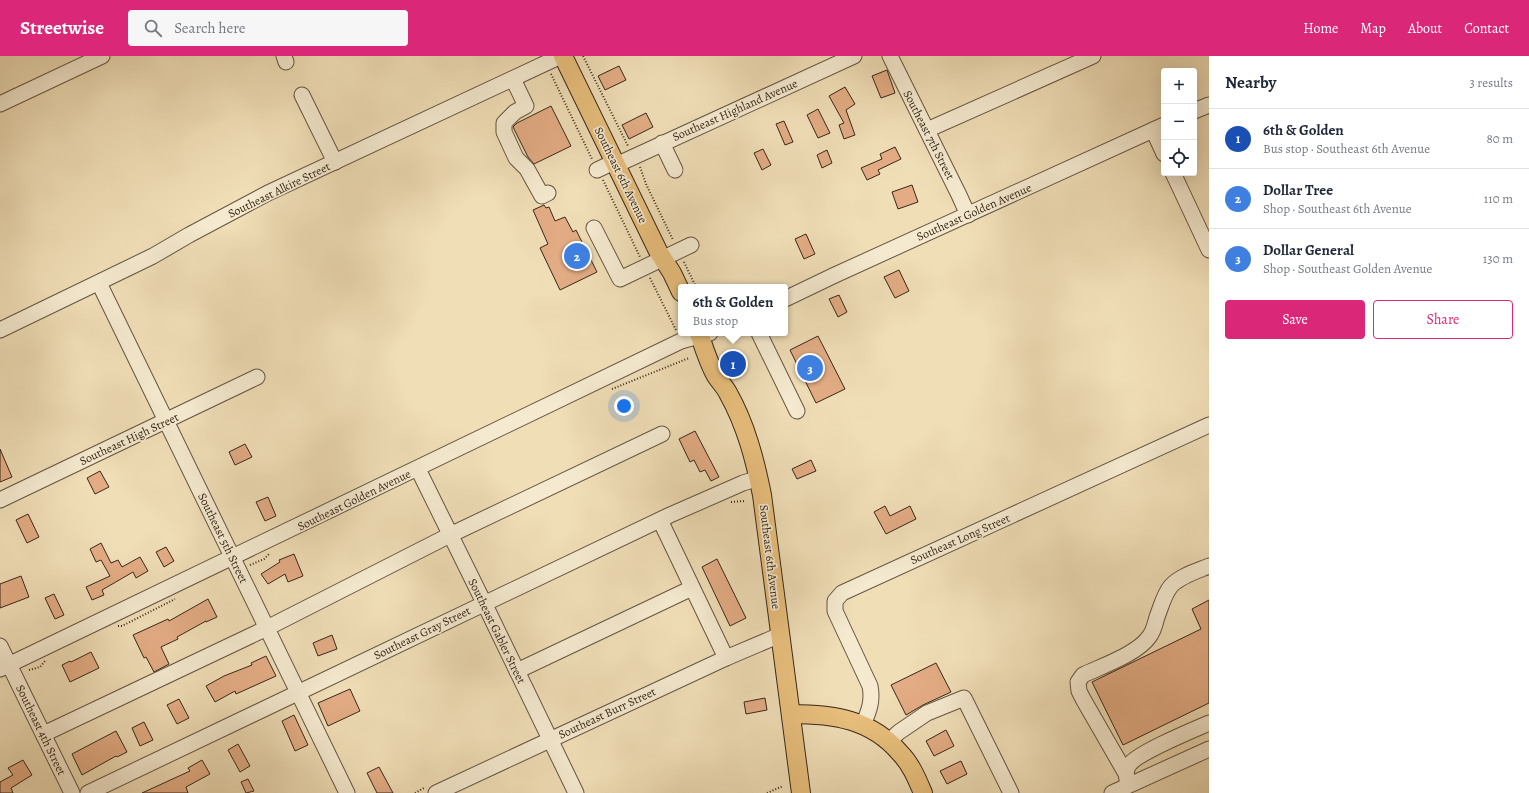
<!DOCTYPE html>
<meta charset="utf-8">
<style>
body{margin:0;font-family:Alegreya,serif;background:#f6f6f7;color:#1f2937}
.controls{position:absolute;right:12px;top:12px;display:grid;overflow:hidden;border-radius:4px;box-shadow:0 4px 16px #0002}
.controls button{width:36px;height:36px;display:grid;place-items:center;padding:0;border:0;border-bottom:1px solid #e0e1e3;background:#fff;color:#1f2937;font:20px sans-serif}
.you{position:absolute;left:624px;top:350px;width:14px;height:14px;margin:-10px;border:3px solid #fff;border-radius:50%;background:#1a73e8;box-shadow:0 0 0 6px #1a73e833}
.badge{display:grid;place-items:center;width:26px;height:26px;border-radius:50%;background:#db2777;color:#fff;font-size:13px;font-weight:700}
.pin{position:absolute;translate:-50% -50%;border:2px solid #fff;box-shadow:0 1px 4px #0006}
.popup{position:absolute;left:678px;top:228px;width:110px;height:52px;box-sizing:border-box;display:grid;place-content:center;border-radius:4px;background:#fff;filter:drop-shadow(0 1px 3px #0005);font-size:13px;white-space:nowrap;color:#747a83}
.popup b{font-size:15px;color:#1f2937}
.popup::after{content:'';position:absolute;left:50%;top:100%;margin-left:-8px;border:8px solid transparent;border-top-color:#fff}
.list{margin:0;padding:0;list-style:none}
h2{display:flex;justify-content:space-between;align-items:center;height:52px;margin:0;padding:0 16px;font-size:17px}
h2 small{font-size:13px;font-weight:400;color:#747a83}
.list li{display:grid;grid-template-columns:26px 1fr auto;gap:12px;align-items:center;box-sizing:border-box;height:60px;padding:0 16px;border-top:1px solid #e0e1e3}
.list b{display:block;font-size:15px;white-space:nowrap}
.list p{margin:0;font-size:13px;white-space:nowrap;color:#747a83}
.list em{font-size:13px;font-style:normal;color:#747a83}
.actions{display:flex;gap:8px;padding:12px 16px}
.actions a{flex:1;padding:9px 0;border:1px solid #db2777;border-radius:4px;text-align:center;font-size:14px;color:#db2777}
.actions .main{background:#db2777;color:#fff}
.icon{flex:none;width:22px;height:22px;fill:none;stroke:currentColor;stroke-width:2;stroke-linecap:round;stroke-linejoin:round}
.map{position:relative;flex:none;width:1209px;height:737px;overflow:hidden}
header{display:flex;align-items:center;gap:24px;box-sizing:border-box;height:56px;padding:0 20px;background:#db2777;color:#fff}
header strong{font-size:19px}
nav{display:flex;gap:22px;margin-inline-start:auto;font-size:14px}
.search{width:280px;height:36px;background:#f6f6f7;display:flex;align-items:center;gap:10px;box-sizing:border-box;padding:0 14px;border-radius:4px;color:#747a83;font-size:15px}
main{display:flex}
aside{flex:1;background:#fff}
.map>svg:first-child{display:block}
.building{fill:#e3ac84;stroke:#37271a}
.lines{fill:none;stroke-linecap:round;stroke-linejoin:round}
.minor-casing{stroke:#655541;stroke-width:17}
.major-casing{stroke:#37271a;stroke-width:20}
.path{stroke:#37271a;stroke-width:2;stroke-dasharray:1 2;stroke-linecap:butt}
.minor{stroke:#f5ead0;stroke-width:15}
.major{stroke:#e8bf7c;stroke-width:18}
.labels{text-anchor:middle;stroke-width:3.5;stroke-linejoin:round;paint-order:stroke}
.street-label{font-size:12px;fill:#37271a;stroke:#f5ead0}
</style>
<header>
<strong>Streetwise</strong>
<div class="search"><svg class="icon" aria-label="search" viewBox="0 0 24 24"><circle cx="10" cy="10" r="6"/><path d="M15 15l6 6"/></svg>Search here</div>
<nav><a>Home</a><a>Map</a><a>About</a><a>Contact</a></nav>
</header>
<main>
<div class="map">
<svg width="1209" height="737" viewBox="0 0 1209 737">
<rect width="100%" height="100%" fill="#f0deb7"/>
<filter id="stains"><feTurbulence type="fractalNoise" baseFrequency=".005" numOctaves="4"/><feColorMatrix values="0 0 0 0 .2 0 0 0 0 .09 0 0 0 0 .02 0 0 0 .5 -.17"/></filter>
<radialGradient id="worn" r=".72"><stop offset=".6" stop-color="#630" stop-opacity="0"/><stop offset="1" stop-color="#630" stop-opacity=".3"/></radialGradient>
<!-- building -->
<g class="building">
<polygon points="619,10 626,24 605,34 598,20"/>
<polygon points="887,14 895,37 881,42 872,20"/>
<polygon points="845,31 855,48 846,54 855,79 844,83 839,69 844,67 829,40"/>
<polygon points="551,50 571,90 534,108 528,101 513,71 517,67"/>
<polygon points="818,53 830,77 818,82 807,59"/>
<polygon points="646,57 653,71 629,83 622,69"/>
<polygon points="784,65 793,86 785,89 776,68"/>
<polygon points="895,91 901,103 878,114 880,118 867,124 861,112 882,103 880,98"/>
<polygon points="763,93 771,109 762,114 754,97"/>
<polygon points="827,94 832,107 822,112 817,99"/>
<polygon points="912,129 918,146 898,153 892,136"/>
<polygon points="544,149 546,152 549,151 555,165 565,161 573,176 576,174 597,216 560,234 540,192 548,188 533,154"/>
<polygon points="806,178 815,198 804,203 795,183"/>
<polygon points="899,214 909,235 895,242 884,221"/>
<polygon points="839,239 847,256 838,261 829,243"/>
<polygon points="818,280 845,333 816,347 790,294"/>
<polygon points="695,375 719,421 711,425 705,414 700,416 694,404 690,406 679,383"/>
<polygon points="245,388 252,401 235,409 229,396"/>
<polygon points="0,393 12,421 0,426"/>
<polygon points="811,404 816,415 797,423 792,413"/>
<polygon points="100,415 109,431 95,438 87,422"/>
<polygon points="268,441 276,460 265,465 256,446"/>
<polygon points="885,450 890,460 910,450 916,463 886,478 874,456"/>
<polygon points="28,458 39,481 27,487 16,464"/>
<polygon points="101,487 111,507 118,504 122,511 140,501 148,515 136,522 133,516 102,534 104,539 92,544 86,531 110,520 101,504 96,506 90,493"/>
<polygon points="166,491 174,505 164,511 156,496"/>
<polygon points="294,498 303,520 288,526 285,518 268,528 261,518 280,506 279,504"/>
<polygon points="717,503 746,562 730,570 702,511"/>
<polygon points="21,520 29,541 0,552 0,528"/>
<polygon points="54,538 64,559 55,563 45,542"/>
<polygon points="208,543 217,561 206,566 206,565 177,581 178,583 161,591 169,608 154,616 146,601 144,602 133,579 168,563 169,565"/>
<polygon points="1209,544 1209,647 1123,689 1092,626 1201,573 1192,553"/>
<polygon points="332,579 337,593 318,600 313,587"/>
<polygon points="91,596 99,612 70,626 62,609 70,605 71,606"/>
<polygon points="266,600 276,620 236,638 235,635 215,646 206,630 224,620 252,609 251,607"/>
<polygon points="936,607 951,636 923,649 906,659 891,629"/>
<polygon points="350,633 360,655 328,670 318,647"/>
<polygon points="765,642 767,654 746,658 744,646"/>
<polygon points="179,643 189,662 177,668 167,649"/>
<polygon points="294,659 308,689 295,695 282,665"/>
<polygon points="144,666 153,684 140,690 132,672"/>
<polygon points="946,674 954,690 934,700 926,685"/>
<polygon points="116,675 127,696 117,701 116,700 82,719 72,698"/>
<polygon points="238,688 250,710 240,716 228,694"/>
<polygon points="23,704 32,719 11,732 13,737 0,737 0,726 13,719 8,712"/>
<polygon points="202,704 210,718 186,731 188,737 142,737 190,715 188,712"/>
<polygon points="961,705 967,718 947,728 940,715"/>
<polygon points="379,711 393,737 377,737 367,717"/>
<polygon points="248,723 254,735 246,737 241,726"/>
</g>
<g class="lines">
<defs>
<g id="minor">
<polyline points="284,0 286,6"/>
<polyline points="890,0 959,139 968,159"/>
<polyline points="513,23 526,50 515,56 504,67 504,76 516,102 527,113 542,140 548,137"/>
<polyline points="302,39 335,106"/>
<polyline points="0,48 102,0"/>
<polyline points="1194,55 1209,49"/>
<polyline points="927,74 1093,0"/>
<polyline points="1153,74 1164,98"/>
<polyline points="662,87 675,114"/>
<polyline points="616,109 854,0"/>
<polyline points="597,114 614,106"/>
<polyline points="1173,117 1209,194"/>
<polyline points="594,172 620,223 691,189"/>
<polyline points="99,227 347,737"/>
<polyline points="785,243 835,219 1164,69"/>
<polyline points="0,274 153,200 189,179 268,137 561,0"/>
<polyline points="759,277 797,355"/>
<polyline points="418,413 489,557 576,737"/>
<polyline points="0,444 257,321"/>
<polyline points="660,464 726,602"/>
<polyline points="0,590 72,737"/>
<polyline points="0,613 681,285 710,277"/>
<polyline points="517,615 692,532"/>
<path d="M863,669C869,655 873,645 870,630L835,555V545L842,537L1209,369"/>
<polyline points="44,680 50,675 267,572 450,479 662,378"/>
<polyline points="889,685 899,676 927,657 964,642 1011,737"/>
<path d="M1125,716L1083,643L1079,635L1078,626L1083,619C1102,610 1137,598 1149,581C1154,575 1155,568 1157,561C1161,551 1164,538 1171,530C1180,520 1197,515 1209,510"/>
<path d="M1128,729C1127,722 1124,715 1129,709C1137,697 1193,674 1209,667"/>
<polyline points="88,737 670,459 743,427 759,422"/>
<polyline points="436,737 726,602 780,579"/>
<polyline points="1112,737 1209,693"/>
</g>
<g id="major">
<polyline points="563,0 658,195 672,217 681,236"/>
<path d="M699,277C704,292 708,306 716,320C720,326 725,331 728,337C746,369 755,404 762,439L801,737"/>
<path d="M791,658C833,658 871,663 900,697C911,708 917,723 923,737"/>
</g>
</defs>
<!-- minor casing -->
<use href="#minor" class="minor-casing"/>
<!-- major casing -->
<use href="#major" class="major-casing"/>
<!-- path -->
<g class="path">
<polyline points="583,0 628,90"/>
<polyline points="551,18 592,103"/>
<polyline points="640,111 646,128 673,184"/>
<polyline points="603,124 640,201"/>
<polyline points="684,206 696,231"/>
<polyline points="650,222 676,274"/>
<polyline points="612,333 689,302"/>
<polyline points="731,446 745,445"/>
<polyline points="250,509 264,503 270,497"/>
<polyline points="118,570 122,570 175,543"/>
<polyline points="29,614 40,611 45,605"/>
<polyline points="415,737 424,732"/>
<polyline points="767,737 783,730"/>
</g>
<!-- minor -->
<use href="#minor" class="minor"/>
<!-- major -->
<use href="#major" class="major"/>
</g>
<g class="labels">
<!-- street labels -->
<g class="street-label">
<text transform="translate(735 54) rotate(-24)" y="4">Southeast Highland Avenue</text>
<text transform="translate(929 79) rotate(63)" y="4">Southeast 7th Street</text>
<text transform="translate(621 119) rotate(64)" y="4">Southeast 6th Avenue</text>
<text transform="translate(279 134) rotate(-26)" y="4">Southeast Alkire Street</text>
<text transform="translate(974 156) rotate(-24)" y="4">Southeast Golden Avenue</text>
<text transform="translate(129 383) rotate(-25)" y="4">Southeast High Street</text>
<text transform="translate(354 444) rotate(-26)" y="4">Southeast Golden Avenue</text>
<text transform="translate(223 482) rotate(64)" y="4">Southeast 5th Street</text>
<text transform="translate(960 483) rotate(-24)" y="4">Southeast Long Street</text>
<text transform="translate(770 501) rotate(83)" y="4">Southeast 6th Avenue</text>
<text transform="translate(497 575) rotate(64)" y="4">Southeast Gabler Street</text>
<text transform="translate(422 577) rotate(-26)" y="4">Southeast Gray Street</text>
<text transform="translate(607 657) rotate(-25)" y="4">Southeast Burr Street</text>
<text transform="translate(41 674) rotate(64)" y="4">Southeast 4th Street</text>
</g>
</g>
<rect width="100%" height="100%" filter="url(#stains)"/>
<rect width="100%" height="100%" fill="url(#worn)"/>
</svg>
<div class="controls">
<button>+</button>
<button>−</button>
<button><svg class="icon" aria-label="locate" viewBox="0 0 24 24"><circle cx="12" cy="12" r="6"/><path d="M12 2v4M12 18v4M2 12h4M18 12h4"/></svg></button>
</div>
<div class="you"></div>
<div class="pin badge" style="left:733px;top:308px;background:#1a4fb4">1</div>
<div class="popup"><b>6th &amp; Golden</b>Bus stop</div>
<div class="pin badge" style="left:577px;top:200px;background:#3f7fe0">2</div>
<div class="pin badge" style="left:810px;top:312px;background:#3f7fe0">3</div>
</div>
<aside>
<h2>Nearby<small>3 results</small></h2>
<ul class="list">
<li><span class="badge" style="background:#1a4fb4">1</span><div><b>6th &amp; Golden</b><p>Bus stop · Southeast 6th Avenue</p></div><em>80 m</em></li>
<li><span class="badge" style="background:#3f7fe0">2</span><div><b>Dollar Tree</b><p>Shop · Southeast 6th Avenue</p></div><em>110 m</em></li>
<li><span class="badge" style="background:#3f7fe0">3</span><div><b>Dollar General</b><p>Shop · Southeast Golden Avenue</p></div><em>130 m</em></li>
</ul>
<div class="actions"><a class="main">Save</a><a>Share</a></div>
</aside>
</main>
